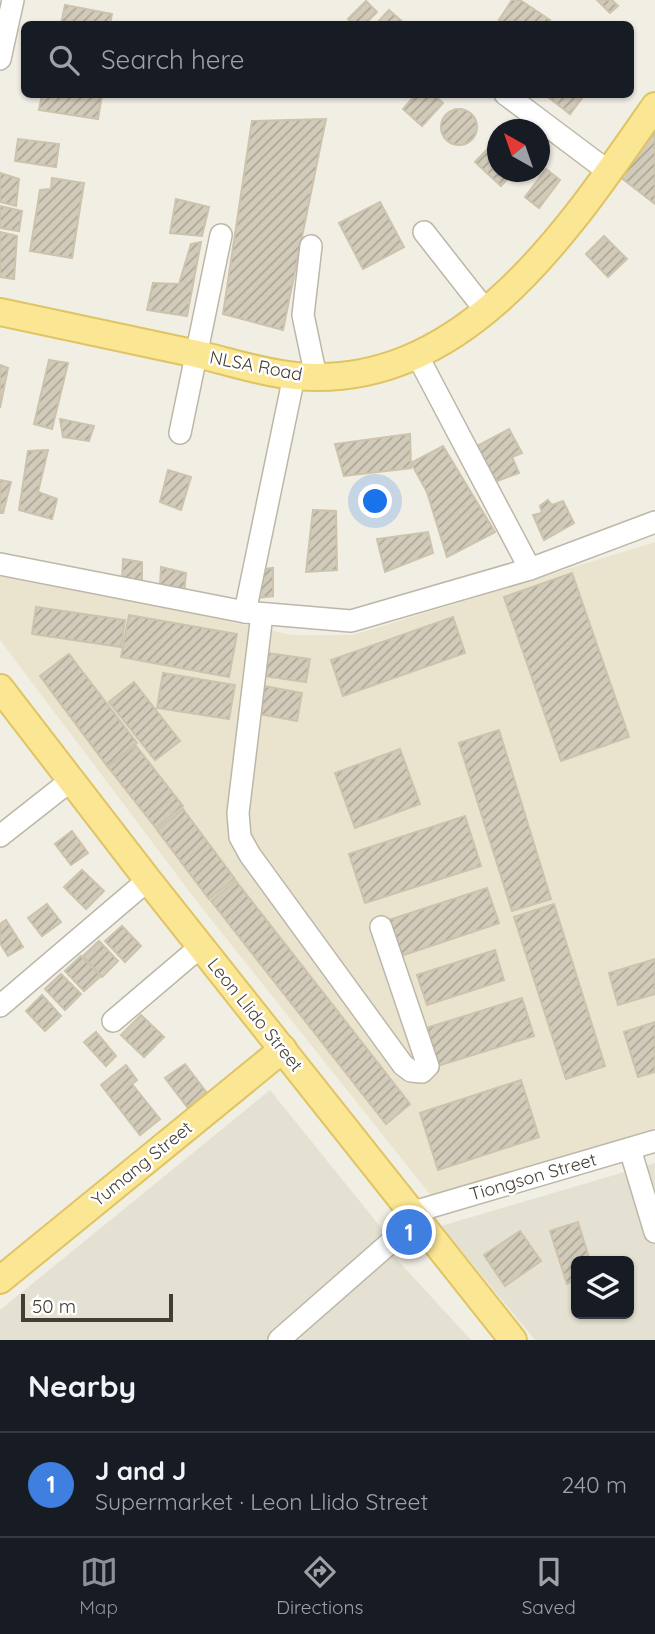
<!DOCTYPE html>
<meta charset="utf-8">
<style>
body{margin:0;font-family:Quicksand,sans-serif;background:#242831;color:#f1f3f6}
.controls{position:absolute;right:21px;bottom:21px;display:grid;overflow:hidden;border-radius:10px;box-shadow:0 2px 5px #0004}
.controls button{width:63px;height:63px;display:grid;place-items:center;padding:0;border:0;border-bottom:2px solid #363941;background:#171b24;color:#f1f3f6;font:35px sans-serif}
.compass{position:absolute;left:487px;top:119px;width:63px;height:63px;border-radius:50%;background:#171b24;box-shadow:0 2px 5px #0004;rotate:320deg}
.scale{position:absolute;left:21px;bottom:18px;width:152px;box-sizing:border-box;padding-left:7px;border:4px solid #433e34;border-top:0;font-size:19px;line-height:24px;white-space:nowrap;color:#433e34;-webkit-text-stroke:5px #fff;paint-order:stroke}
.you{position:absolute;left:376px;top:502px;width:24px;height:24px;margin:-18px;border:5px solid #fff;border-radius:50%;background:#1a73e8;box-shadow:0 0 0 10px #1a73e833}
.badge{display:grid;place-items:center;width:46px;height:46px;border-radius:50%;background:#8c9099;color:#fff;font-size:23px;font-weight:700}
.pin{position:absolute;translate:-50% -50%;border:4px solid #fff;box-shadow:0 2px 7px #0006}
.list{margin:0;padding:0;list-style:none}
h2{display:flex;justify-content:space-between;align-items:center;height:91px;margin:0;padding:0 28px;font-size:30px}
h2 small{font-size:23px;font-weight:400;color:#9ea1a6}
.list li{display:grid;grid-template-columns:46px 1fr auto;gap:21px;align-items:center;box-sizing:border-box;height:105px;padding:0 28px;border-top:2px solid #363941}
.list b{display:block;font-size:26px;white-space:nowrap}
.list p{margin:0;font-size:23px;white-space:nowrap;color:#9ea1a6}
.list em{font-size:23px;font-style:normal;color:#9ea1a6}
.icon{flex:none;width:38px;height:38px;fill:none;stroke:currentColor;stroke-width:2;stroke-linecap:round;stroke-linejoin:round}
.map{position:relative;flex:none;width:655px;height:1340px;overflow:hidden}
.search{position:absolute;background:#171b24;box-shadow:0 2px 5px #0004;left:21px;right:21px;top:21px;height:77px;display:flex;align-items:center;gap:18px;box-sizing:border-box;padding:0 24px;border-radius:10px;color:#9ea1a6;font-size:26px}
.sheet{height:196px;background:#171b24}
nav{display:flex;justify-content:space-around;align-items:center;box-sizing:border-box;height:98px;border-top:2px solid #363941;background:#171b24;font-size:19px;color:#9ea1a6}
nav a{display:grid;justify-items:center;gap:4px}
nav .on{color:#8c9099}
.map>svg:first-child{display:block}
.residential{fill:#e5e1d2;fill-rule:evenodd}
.education{fill:#eae4ce}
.building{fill:url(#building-hatch);stroke:#cdc3ad;stroke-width:2}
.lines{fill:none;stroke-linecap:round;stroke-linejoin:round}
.minor-casing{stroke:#bcb7a7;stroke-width:24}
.major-casing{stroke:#dfc464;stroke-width:30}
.minor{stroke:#fff;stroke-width:21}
.major{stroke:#fbe693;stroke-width:26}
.labels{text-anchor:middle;stroke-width:5;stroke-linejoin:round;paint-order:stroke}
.street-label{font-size:18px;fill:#433e34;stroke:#fff}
</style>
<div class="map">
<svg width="655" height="1340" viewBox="0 0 655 1340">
<defs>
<pattern id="building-hatch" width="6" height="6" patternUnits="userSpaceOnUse" patternTransform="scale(1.75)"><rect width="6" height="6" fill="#d2cbba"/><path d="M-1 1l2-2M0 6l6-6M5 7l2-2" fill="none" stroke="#aca698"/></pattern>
</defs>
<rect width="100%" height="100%" fill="#f1eee4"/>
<!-- residential -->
<g class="residential">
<polygon points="270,1090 391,1240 273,1340 0,1340 0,1310"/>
<path d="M655,1163V1340H535L441,1226ZM576,1261H629V1314H576Z"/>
<polygon points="392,1254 471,1340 294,1340"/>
</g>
<!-- education -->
<polygon class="education" points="655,542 655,1128 433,1198 198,903 0,640 0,572 292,635 353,635"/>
<!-- building -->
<g class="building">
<polygon points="512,0 520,0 550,20 547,24 506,24 499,20"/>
<polygon points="597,0 612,0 618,6 610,13"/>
<polygon points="366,1 377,12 365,24 353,24 348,19"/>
<polygon points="65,5 112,14 110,24 61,24"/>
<polygon points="389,10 405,24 376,24"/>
<polygon points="42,94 102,94 98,119 39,110"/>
<polygon points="416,94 433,94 443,103 422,126 403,109"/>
<polygon points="544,94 585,94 570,114"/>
<circle cx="459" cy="127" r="18"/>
<polygon points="326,119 283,330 223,314 252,121"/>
<polygon points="655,131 655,204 619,176"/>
<polygon points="498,138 498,172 514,172 501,186 475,162"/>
<polygon points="18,139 59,144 56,167 15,161"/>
<polygon points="546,169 560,180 539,208 525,197"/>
<polygon points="0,173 19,179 16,206 0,202"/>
<polygon points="52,178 84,183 72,258 30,251 40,190 51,189"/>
<polygon points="176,199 209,207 202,236 170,233"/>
<polygon points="380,202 404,247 363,269 339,223"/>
<polygon points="0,206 22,211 19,231 0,228"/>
<polygon points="0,232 17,236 14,279 0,277"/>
<polygon points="604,236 627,259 608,277 586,254"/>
<polygon points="201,242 187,316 147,310 153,283 179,284 191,244"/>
<polygon points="49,360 68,363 52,429 34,424"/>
<polygon points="0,365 8,368 0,408"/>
<polygon points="60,419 94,426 89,441 63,437"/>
<polygon points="509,429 522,453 512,457 519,473 497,481 475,447"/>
<polygon points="410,434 411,468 344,476 335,444"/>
<polygon points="443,446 495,532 447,557 427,492 411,463"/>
<polygon points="48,450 38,492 57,499 52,519 19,510 28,451"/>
<polygon points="168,470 191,477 181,510 160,502"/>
<polygon points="0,480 11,482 3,513 0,513"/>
<polygon points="548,500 552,505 563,501 574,523 544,540 533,515 542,513 540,506"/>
<polygon points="313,510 336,511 337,570 306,572"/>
<polygon points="428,532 433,553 385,572 377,539"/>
<polygon points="123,559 142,562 142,586 122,582"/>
<polygon points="161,567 186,573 184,594 160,587"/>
<polygon points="273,568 273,596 257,598 258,570"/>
<polygon points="572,573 629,737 561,761 504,597"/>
<polygon points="36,607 125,620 121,647 32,634"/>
<polygon points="129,615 237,634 229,677 121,657"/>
<polygon points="453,617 465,653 343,696 331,660"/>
<polygon points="268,653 310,659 306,682 264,676"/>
<polygon points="69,654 137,743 107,766 40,676"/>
<polygon points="163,673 235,685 229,719 157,708"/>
<polygon points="134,682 180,741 155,760 109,702"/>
<polygon points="259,685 302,693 297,721 254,713"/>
<polygon points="499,730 551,899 512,911 459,743"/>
<polygon points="136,746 183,806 156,828 108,767"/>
<polygon points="400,749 420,804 355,828 335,773"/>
<polygon points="183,809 235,879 209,899 157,830"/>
<polygon points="465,816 481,866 365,903 349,854"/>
<polygon points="72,831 88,853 71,865 55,844"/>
<polygon points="82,870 104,891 86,909 64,887"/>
<polygon points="236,881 410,1104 386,1124 211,901"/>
<polygon points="487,888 499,923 401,956 389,920"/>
<polygon points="47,904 61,922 42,936 28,918"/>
<polygon points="554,904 605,1066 566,1079 514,917"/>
<polygon points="6,920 23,947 8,956 0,943 0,924"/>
<polygon points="122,926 141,946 125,962 105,941"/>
<polygon points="99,941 118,961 102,977 83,956"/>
<polygon points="495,950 504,980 427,1005 417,975"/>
<polygon points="81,956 101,976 84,991 65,971"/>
<polygon points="655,959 655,994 618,1005 609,973"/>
<polygon points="61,974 81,994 65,1010 45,989"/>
<polygon points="42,995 61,1016 45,1031 26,1011"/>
<polygon points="522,998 534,1036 431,1068 420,1030"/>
<polygon points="141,1015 164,1037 144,1057 121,1035"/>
<polygon points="655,1022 655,1072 638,1077 624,1032"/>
<polygon points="96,1032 116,1056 106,1066 84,1042"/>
<polygon points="185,1064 207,1093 188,1108 165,1078"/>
<polygon points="126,1065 137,1080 132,1084 160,1119 140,1135 101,1085"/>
<polygon points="521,1080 539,1137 438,1170 420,1113"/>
<polygon points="578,1222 590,1261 576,1261 576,1277 567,1284 550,1231"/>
<polygon points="520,1231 541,1261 505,1286 484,1255"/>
</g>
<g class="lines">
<defs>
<g id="minor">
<polyline points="0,59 13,0"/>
<polyline points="505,94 609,172"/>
<polyline points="424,232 486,311"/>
<polyline points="311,246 303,315 316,377"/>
<polyline points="417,355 530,569"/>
<polyline points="180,433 221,235"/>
<polyline points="0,564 245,612 351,621 530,569 655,522"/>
<polyline points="245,612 294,376"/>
<polyline points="262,614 238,813 240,837 250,855 403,1065 411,1071 422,1072 428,1066 381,927"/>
<polyline points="0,836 70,781"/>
<polyline points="0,1006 148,880"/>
<polyline points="113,1021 200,947"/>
<polyline points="630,1149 655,1232"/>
<polyline points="410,1213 655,1141"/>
<polyline points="279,1340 416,1220"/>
</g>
<g id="major">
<path d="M0,312C66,326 132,340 197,354C230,362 263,373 296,376C465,392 571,226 655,106"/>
<polyline points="0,688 148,880 513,1340"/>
<polyline points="0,1280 283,1049"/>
</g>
</defs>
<!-- minor casing -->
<use href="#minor" class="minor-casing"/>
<!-- major casing -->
<use href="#major" class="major-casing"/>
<!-- minor -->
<use href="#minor" class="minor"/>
<!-- major -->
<use href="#major" class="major"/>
</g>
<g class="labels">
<!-- street labels -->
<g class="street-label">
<text transform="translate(256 366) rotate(11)" y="6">NLSA Road</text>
<text transform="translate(255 1015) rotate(51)" y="6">Leon Llido Street</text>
<text transform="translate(142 1164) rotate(-39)" y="6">Yumang Street</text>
<text transform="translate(533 1177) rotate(-16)" y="6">Tiongson Street</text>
</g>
</g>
</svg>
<div class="controls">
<button><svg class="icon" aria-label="layers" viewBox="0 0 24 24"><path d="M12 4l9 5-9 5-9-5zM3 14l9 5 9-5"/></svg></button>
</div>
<svg class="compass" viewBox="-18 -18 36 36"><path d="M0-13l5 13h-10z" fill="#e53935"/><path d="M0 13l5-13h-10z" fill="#9ea1a6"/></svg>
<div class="scale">50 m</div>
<div class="you"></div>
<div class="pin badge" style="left:409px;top:1232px;background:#3f7fe0">1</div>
<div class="search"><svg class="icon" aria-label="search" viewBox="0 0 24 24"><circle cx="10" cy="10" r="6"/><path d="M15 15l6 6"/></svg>Search here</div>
</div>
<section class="sheet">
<h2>Nearby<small></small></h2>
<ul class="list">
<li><span class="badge" style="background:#3f7fe0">1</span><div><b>J and J</b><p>Supermarket · Leon Llido Street</p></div><em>240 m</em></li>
</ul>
</section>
<nav>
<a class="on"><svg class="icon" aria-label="map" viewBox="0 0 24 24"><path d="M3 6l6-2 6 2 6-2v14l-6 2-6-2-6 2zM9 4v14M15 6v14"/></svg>Map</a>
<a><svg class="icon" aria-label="directions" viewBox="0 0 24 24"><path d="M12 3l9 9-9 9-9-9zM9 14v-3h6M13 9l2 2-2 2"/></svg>Directions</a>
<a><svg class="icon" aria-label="saved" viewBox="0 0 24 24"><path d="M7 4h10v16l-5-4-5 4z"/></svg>Saved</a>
</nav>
